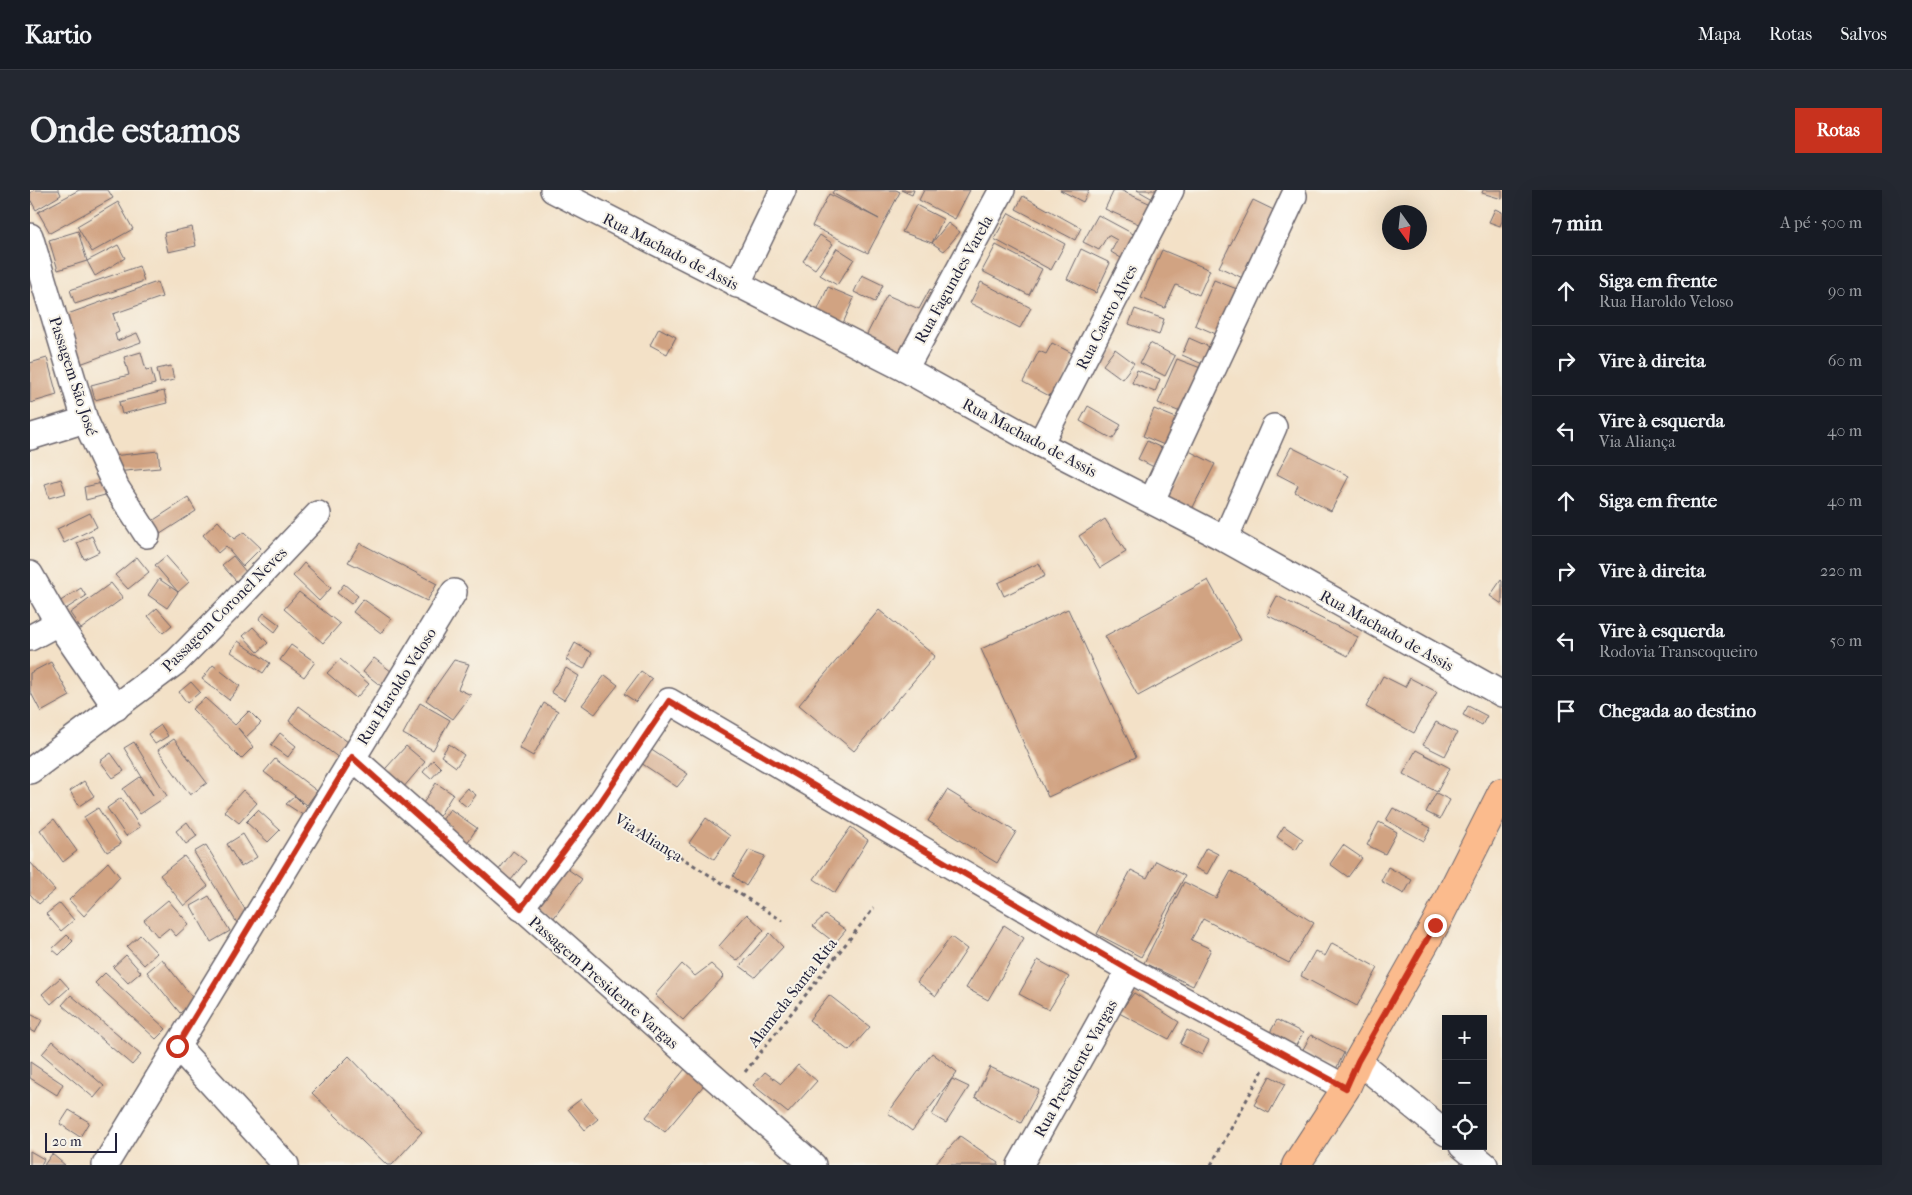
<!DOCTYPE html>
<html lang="pt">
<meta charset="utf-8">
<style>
body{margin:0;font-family:"IM FELL French Canon",serif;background:#242831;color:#f1f3f6}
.controls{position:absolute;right:15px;bottom:15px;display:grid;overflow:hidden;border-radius:0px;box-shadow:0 5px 20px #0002}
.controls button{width:45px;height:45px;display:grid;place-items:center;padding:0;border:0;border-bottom:1px solid #363941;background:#171b24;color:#f1f3f6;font:25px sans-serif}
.compass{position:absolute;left:1352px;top:15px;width:45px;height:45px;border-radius:50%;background:#171b24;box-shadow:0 5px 20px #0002;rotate:165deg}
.scale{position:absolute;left:15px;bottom:12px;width:72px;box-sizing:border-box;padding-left:5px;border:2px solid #22223b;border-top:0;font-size:14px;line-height:18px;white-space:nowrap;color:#22223b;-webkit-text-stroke:4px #f7f3e8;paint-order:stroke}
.stop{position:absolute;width:15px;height:15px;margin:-11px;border:4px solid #c8321e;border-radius:50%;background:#fff}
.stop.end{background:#c8321e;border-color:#fff;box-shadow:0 1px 5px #0008}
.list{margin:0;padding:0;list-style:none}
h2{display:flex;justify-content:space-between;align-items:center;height:65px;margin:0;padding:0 20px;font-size:21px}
h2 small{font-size:16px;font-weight:400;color:#9ea1a6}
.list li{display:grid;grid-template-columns:32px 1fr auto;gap:15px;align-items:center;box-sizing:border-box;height:70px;padding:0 20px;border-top:1px solid #363941}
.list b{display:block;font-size:19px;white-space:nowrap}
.list p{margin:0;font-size:16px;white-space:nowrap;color:#9ea1a6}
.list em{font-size:16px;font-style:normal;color:#9ea1a6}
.icon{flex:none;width:28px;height:28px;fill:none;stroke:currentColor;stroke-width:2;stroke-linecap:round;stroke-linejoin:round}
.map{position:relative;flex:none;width:1472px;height:975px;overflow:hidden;border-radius:0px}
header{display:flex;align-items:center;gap:30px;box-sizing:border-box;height:70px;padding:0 25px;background:#171b24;border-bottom:1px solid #363941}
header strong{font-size:24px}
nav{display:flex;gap:28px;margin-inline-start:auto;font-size:18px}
.intro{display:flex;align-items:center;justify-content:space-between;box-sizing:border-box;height:120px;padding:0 30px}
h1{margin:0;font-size:35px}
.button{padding:12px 22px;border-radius:0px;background:#c8321e;color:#fff;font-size:18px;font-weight:700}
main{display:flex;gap:30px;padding:0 30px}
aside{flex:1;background:#171b24;border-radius:0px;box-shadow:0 5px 20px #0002}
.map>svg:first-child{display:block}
.building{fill:#d1a382}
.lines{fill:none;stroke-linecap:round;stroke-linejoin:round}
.minor-casing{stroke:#6b656c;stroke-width:28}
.major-casing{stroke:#6b656c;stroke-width:30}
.path{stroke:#6b656c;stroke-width:3;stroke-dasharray:4 4;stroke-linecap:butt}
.minor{stroke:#fff;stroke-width:25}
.major{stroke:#fbbb8d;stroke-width:28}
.route{stroke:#c8321e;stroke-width:6}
.labels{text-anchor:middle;stroke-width:4;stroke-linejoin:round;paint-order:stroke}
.street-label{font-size:16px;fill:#22223b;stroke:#f7f3e8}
</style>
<header>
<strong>Kartio</strong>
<nav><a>Mapa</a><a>Rotas</a><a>Salvos</a></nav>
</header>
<div class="intro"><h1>Onde estamos</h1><a class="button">Rotas</a></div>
<main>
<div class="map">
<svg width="1472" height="975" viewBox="0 0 1472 975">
<rect width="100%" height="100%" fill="#f7f3e8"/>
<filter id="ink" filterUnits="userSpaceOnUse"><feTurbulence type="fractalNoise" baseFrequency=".02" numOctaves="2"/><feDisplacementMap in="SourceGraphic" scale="10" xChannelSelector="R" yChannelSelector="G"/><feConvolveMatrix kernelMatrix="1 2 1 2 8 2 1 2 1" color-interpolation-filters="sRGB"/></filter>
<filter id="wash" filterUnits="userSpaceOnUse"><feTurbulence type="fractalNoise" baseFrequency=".0096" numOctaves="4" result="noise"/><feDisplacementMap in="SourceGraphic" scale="20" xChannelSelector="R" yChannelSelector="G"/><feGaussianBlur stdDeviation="1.12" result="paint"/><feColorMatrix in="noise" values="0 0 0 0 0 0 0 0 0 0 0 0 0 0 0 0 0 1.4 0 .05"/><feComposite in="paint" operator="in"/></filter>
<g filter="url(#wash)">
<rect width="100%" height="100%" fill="#f3e1c7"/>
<g id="blocks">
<!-- building -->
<g class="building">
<polygon points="5,0 29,0 31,5 6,20 0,9 0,3"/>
<polygon points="49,0 78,0 83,8 20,43 8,22"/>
<polygon points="804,0 866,0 870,2 838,63 782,36 799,4 849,29 802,3"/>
<polygon points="871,0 884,0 882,5"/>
<polygon points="894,0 940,0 925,29 889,10"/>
<polygon points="1030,0 1059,0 1053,12"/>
<polygon points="1084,0 1090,0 1121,14 1111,35 1075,19"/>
<polygon points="1107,0 1135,0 1128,12"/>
<polygon points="1453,0 1472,0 1472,9 1452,3"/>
<polygon points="993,6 1051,38 1045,50 986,19"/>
<polygon points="1223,10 1250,23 1217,90 1189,77"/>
<polygon points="88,12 103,39 62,62 47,36"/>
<polygon points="886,15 913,29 902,53 918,33 930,42 914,61 902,53 872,42"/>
<polygon points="1465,19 1472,22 1472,31 1470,36 1459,32"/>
<polygon points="979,23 1035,54 1021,80 964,49"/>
<polygon points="1068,25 1109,47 1096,71 1081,62 1087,50 1078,45 1069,60 1053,52"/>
<polygon points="162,37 166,56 138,62 134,43"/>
<polygon points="48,41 57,71 88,55 95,68 65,86 57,71 28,80 19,50"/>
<polygon points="790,45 803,54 785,79 773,71"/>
<polygon points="966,55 1012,79 999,105 952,81"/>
<polygon points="807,58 824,69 807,95 790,85"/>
<polygon points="1051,59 1080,73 1066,103 1037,89"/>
<polygon points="1132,60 1180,80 1169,105 1146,95 1135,118 1111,108"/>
<polygon points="109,76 114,91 45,114 40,100"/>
<polygon points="832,85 853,95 845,112 824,102"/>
<polygon points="1184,90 1212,101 1193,147 1165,135"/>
<polygon points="127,92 132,107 83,124 89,142 85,144 87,151 107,143 111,152 50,174 32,126"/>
<polygon points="951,92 1001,118 990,138 940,113"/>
<polygon points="798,97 824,108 811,138 785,126"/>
<polygon points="900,99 911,104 867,170 833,152 857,105 889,119"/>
<polygon points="1105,119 1134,129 1129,145 1099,134"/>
<polygon points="629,138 646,147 637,164 620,155"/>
<polygon points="1159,148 1184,159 1177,176 1152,165"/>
<polygon points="1022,153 1044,164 1027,210 993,192 1009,161 1016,164"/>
<polygon points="1120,153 1145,166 1135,186 1110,173"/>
<polygon points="1085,159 1104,173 1092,189 1073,175"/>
<polygon points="111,162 116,180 121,179 125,194 65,210 61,195 99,185 94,167"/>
<polygon points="17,168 27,205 0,213 0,173"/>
<polygon points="1147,169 1176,180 1158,225 1128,213"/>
<polygon points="141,176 144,190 130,193 127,179"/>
<polygon points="1107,180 1130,189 1125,202 1102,193"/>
<polygon points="134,201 137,213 92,224 89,212"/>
<polygon points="1058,216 1091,235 1083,249 1050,231"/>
<polygon points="1124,219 1151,230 1139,257 1113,246"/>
<polygon points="1117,251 1138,261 1128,279 1108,269"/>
<polygon points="1261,257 1319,286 1301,321 1265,302 1268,295 1247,284"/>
<polygon points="128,261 130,278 84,282 82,266"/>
<polygon points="1159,261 1185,274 1160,323 1134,309"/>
<polygon points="31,289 36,303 19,308 15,294"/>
<polygon points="72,293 75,305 56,310 54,297"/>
<polygon points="158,308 166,321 124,348 116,335"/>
<polygon points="60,323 67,337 34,353 27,339"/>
<polygon points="1075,329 1096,362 1070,378 1049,346"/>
<polygon points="188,331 204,349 214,342 231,358 213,376 196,356 188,363 173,345"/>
<polygon points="62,346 69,362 54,369 47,353"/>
<polygon points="330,353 407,394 397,411 318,372"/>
<polygon points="136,366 159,392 148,402 137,418 118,405 129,389 148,402 125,375"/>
<polygon points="203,366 216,382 206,391 192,375"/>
<polygon points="107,367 119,382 98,399 85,385"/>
<polygon points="274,373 301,398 289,411 263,386"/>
<polygon points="1009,373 1015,386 974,406 968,393"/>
<polygon points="1178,390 1211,450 1108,506 1075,446"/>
<polygon points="1471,390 1472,391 1472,414 1460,406"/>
<polygon points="81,393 93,408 51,439 40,423"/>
<polygon points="314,394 328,406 321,414 307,403"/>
<polygon points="51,398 56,406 34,420 29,412"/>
<polygon points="269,402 310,434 293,453 254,419"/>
<polygon points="1247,406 1328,447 1318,466 1237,425"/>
<polygon points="333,409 361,429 351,443 323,422"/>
<polygon points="127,418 142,435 133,443 118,426"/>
<polygon points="1038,419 1106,567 1018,607 951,459"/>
<polygon points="849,420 905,466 824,561 769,515"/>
<polygon points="234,423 250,435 245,442 229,429"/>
<polygon points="223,437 238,453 228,462 213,446"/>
<polygon points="208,451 240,473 233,483 201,462"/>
<polygon points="545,453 562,463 554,479 536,470"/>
<polygon points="261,455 285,472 274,487 250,470"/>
<polygon points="344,468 366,485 355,499 333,482"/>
<polygon points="310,469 339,494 326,508 297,483"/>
<polygon points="424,470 439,474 428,499 441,505 423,529 396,510"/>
<polygon points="21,472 40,506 11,522 0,501 0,483"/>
<polygon points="183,475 210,496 199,510 172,489"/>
<polygon points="536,478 549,486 534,510 521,502"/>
<polygon points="611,481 622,489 606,512 594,504"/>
<polygon points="575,485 588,495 565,524 552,515"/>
<polygon points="1353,486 1375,497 1380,488 1407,502 1384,543 1336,517"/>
<polygon points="161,492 170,502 157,513 149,502"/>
<polygon points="175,508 205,535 219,521 231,533 216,547 208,538 223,557 211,569 162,519"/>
<polygon points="390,513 420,530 403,560 373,544"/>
<polygon points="514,513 528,521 503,566 489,558"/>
<polygon points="269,516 318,552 309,568 259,531"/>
<polygon points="1438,516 1457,526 1452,535 1433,525"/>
<polygon points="1406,532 1427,543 1415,566 1393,555"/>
<polygon points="131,535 138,546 125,554 118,544"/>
<polygon points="250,543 266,556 258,567 241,555"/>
<polygon points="144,549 177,593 160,605 128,560"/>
<polygon points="104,552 137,606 110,624 93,599 110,587 123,605 94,558"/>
<polygon points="419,554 434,565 426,577 411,566"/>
<polygon points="376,556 395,572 367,605 347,588"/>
<polygon points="620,559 658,584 647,597 608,571"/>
<polygon points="1386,560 1420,578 1407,602 1373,584"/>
<polygon points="81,563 94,581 83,588 70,571"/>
<polygon points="245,569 287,601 277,615 234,582"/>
<polygon points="403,570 411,578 401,589 393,582"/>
<polygon points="54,591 64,606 49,616 40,601"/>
<polygon points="406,593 423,604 408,628 390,618"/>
<polygon points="437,598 446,605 437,617 427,609"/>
<polygon points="213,600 227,613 209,633 194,621"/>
<polygon points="917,600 986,642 967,673 898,631"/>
<polygon points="1406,603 1420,610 1410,629 1396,622"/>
<polygon points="265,606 282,623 276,627 256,614"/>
<polygon points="91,608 110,637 96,646 77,618"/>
<polygon points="68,618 91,654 77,662 54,627"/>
<polygon points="1363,618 1401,638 1394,651 1356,630"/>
<polygon points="420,619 447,638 435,656 407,637"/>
<polygon points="228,620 250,640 238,652 216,632"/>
<polygon points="676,628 700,646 684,669 659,653"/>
<polygon points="24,629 47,661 33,672 10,640"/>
<polygon points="157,632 167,646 156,654 146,641"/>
<polygon points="1349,632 1367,642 1355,664 1337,655"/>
<polygon points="1254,636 1273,649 1266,660 1247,647"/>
<polygon points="821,637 838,650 805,703 784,689"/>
<polygon points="213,644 227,667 211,677 197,654"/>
<polygon points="176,655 219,726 207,733 164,662"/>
<polygon points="1313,655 1332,668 1318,687 1300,674"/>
<polygon points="1176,658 1188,664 1177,684 1165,678"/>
<polygon points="719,660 735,666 716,696 703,686"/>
<polygon points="483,661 496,671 481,690 468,681"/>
<polygon points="154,666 178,696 154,716 130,685"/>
<polygon points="1126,671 1155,686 1111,767 1067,744 1101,680 1117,688"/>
<polygon points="0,672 25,700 9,714 0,704"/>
<polygon points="78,672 90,687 54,726 39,710"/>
<polygon points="1358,677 1382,690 1374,704 1351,691"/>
<polygon points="536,678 552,689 523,729 507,718"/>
<polygon points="1201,681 1284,733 1259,773 1173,729 1161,750 1181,759 1163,796 1114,773 1154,692 1186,708"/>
<polygon points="179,706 200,741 181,752 161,716"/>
<polygon points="138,710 159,734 146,746 139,738 128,747 114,730"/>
<polygon points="30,713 44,730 31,741 16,724"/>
<polygon points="717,724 734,740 707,771 689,756"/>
<polygon points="795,725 816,740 805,753 783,736"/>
<polygon points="974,735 994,748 958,810 936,798"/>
<polygon points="740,743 753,757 725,787 710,776"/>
<polygon points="37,745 43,751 29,765 22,759"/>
<polygon points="110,745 127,763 114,775 97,757"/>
<polygon points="921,747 937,759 906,806 887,792"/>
<polygon points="1302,753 1348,778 1327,816 1271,786 1285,761 1295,766"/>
<polygon points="96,765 111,782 98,793 83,777"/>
<polygon points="132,769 165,811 150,823 117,782"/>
<polygon points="1008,770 1039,787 1019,820 989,804"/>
<polygon points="652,774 665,786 681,774 694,786 653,830 625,805"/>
<polygon points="75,783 136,839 126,849 65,793"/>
<polygon points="30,788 39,798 21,814 12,804"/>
<polygon points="1104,803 1149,832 1139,849 1089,823"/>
<polygon points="41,805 111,865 102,875 32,815"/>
<polygon points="799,805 840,837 819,861 779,830"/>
<polygon points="0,824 12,830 5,843 0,840"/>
<polygon points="1247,830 1273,843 1264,859 1238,846"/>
<polygon points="1157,840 1179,851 1172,865 1150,854"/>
<polygon points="1281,845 1314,863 1306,879 1272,861"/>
<polygon points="23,851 74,896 64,908 12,864"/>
<polygon points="902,863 927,882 882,941 858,923"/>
<polygon points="319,866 392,942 362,975 357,975 282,903"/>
<polygon points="0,872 33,894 27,905 0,888"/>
<polygon points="768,875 787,891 758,923 723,895 735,882 751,894"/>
<polygon points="960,877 1009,900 991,933 945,907"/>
<polygon points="655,879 674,895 635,942 616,927"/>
<polygon points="1240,886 1255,894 1239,923 1224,915"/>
<polygon points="922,889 939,897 916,933 902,925"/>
<polygon points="551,909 568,929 555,940 538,919"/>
<polygon points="39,920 59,932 50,947 30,934"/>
<polygon points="930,946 969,973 968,975 904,975"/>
<polygon points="0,961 14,969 11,975 0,975"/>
<polygon points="22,964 35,975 14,975"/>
</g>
</g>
</g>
<g filter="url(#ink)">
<use href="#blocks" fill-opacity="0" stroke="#6b656c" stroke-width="1"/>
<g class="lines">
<defs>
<g id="minor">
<polyline points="523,0 875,179 1010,254 1195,349 1472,504"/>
<polyline points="0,46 55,230 86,297 117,345"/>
<polyline points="707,95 753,0"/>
<polyline points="875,179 972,0"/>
<polyline points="0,247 55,230"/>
<polyline points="1010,254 1141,0"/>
<polyline points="1122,310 1264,6"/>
<polyline points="1195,349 1244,237"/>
<polyline points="0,384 28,433 86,518"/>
<polyline points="0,448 28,433"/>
<polyline points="322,567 783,975"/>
<polyline points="0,581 146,472 202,415 288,324"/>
<polyline points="491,718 569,615 639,511 1099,780 1316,898"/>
<polyline points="147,856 256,975"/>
<polyline points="1328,871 1416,943"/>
<polyline points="1432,956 1455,975"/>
<polyline points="75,975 424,402"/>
<polyline points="990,975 1099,780"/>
</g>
<polyline id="major" points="1266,975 1316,898 1328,871 1405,735 1472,602"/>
</defs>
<!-- minor casing -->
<use href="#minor" class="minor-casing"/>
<!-- major casing -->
<use href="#major" class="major-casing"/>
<!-- path -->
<g class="path">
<polyline points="588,628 753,731"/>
<polyline points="715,882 844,718"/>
<polyline points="1181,975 1233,880"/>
</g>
<!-- minor -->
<use href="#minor" class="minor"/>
<!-- major -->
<use href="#major" class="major"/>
</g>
</g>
<g class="lines" filter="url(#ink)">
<!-- route -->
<polyline class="route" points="147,856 322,567 491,718 568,616 639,511 1099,780 1316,898 1328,871 1405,735"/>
</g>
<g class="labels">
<!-- street labels -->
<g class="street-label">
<text transform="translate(641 61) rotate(27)" y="6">Rua Machado de Assis</text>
<text transform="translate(923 89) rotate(-61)" y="6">Rua Fagundes Varela</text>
<text transform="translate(1076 127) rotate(-63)" y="6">Rua Castro Alves</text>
<text transform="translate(44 186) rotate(72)" y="6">Passagem São José</text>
<text transform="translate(1000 247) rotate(28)" y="6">Rua Machado de Assis</text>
<text transform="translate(194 419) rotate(-45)" y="6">Passagem Coronel Neves</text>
<text transform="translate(1357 440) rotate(29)" y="6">Rua Machado de Assis</text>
<text transform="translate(366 496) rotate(-58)" y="6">Rua Haroldo Veloso</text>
<text transform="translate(619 647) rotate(32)" y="6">Via Aliança</text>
<text transform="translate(574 792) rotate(41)" y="6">Passagem Presidente Vargas</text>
<text transform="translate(762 802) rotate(-52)" y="6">Alameda Santa Rita</text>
<text transform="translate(1045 878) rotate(-61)" y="6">Rua Presidente Vargas</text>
</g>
</g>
</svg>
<div class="controls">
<button>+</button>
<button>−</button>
<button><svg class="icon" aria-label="locate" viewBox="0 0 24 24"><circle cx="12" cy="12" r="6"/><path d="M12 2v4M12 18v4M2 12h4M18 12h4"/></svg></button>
</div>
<svg class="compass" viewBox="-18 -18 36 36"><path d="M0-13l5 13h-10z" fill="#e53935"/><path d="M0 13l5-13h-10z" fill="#9ea1a6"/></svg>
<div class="scale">20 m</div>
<div class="stop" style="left:147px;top:856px"></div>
<div class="stop end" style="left:1405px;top:735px"></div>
</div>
<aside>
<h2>7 min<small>A pé · 500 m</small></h2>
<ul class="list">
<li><svg class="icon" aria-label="ahead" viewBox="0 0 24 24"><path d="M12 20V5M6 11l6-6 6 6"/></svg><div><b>Siga em frente</b><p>Rua Haroldo Veloso</p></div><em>90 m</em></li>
<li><svg class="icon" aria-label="right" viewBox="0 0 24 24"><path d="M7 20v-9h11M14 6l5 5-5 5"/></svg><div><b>Vire à direita</b></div><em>60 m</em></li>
<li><svg class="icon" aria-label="left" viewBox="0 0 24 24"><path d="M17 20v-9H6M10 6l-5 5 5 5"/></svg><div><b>Vire à esquerda</b><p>Via Aliança</p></div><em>40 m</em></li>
<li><svg class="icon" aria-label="ahead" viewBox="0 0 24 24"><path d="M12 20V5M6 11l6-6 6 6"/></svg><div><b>Siga em frente</b></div><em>40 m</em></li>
<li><svg class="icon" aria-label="right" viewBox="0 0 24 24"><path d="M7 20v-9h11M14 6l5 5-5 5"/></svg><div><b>Vire à direita</b></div><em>220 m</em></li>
<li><svg class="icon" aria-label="left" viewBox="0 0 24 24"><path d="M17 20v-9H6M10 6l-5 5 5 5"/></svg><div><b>Vire à esquerda</b><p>Rodovia Transcoqueiro</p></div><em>50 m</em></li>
<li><svg class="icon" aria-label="arrive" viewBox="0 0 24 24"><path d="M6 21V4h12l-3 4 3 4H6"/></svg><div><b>Chegada ao destino</b></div></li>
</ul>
</aside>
</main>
